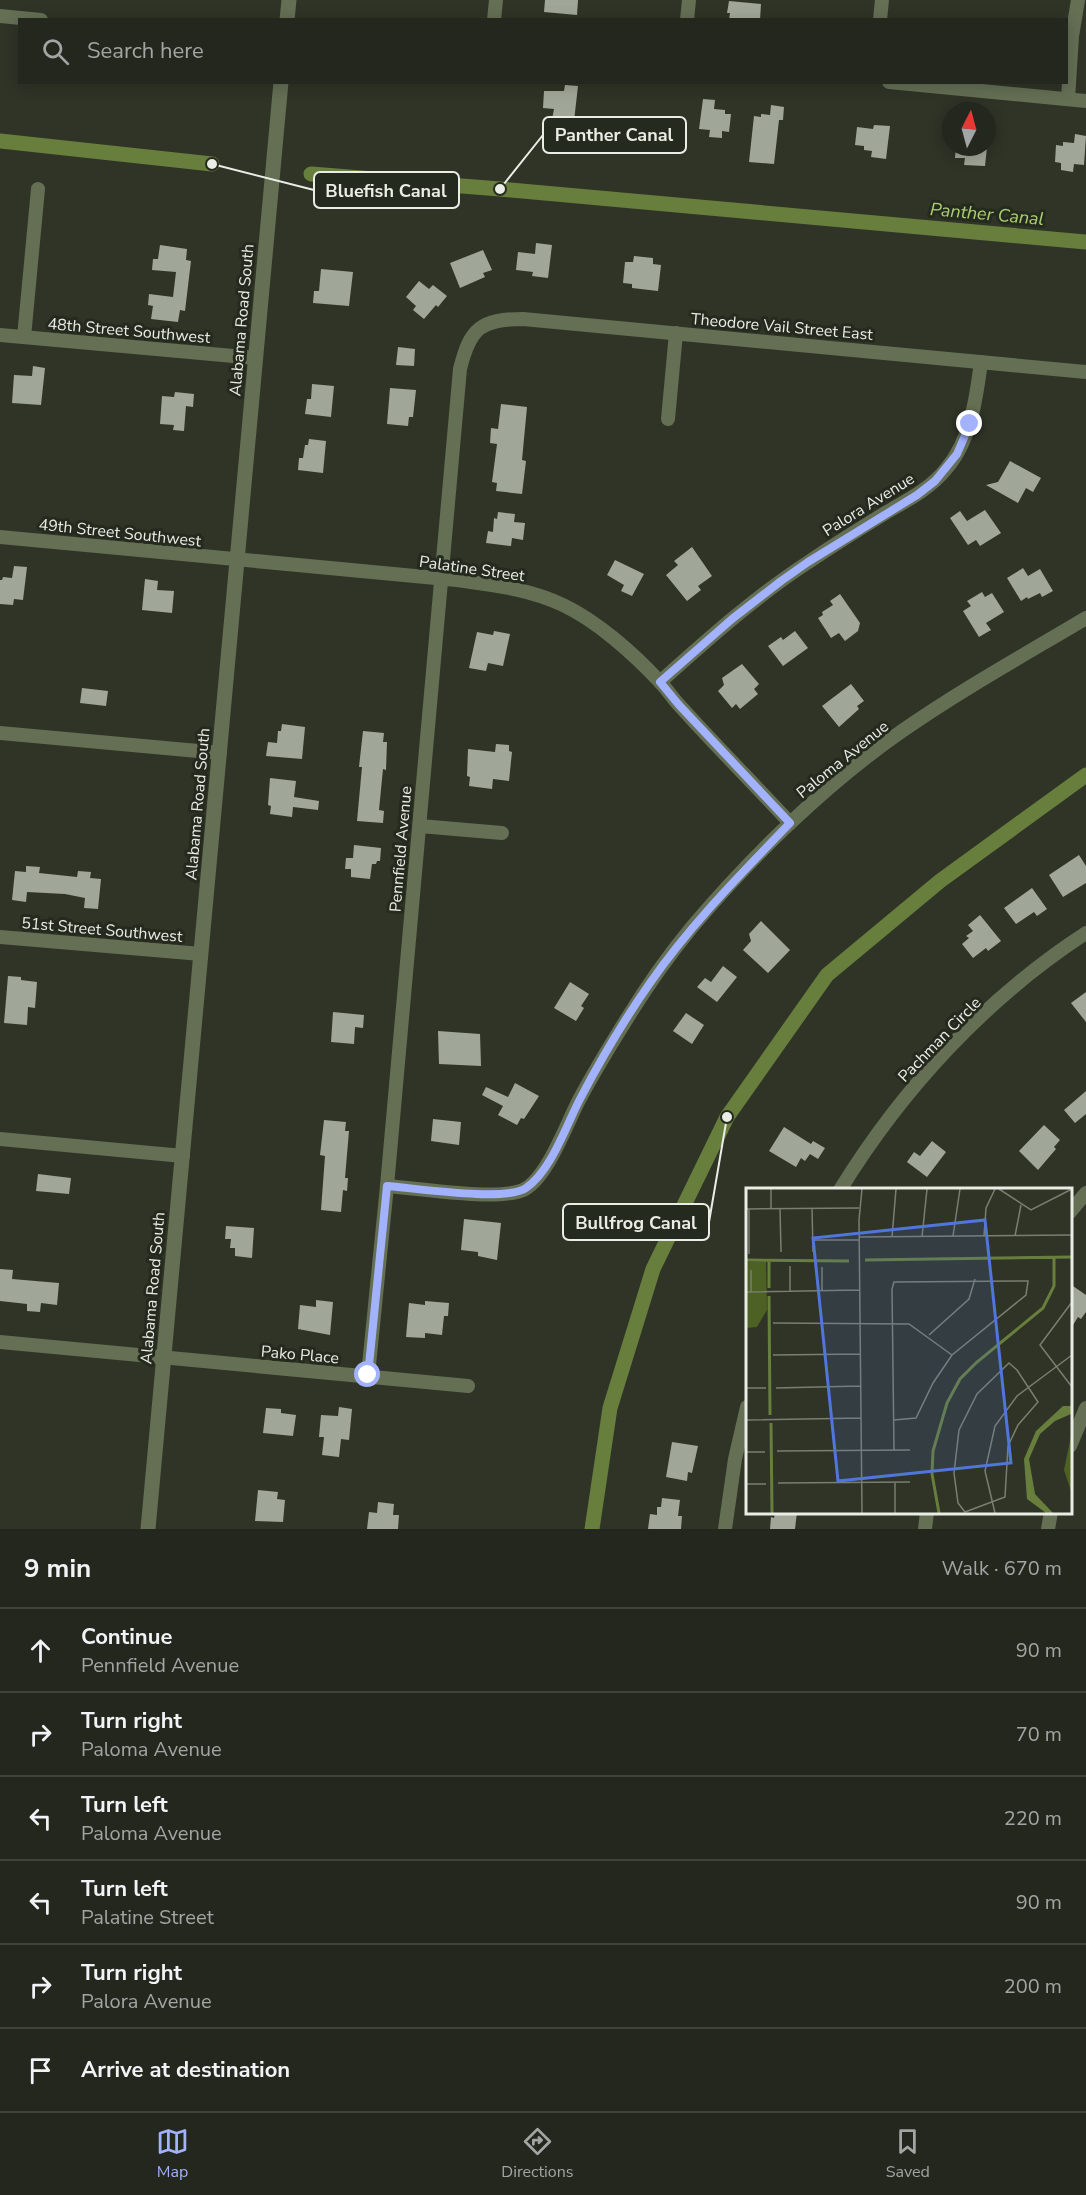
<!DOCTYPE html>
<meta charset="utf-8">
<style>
body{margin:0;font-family:"Nunito Sans",sans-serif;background:#2b2f26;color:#f1f3f6}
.compass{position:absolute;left:942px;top:102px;width:54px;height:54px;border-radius:50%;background:#23271d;box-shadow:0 3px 15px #0003;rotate:6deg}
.stop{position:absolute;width:18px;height:18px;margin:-14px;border:4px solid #a3b2fd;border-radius:50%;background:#fff}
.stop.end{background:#a3b2fd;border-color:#fff;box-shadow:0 2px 6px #0008}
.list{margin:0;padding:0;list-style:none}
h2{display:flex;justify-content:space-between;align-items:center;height:78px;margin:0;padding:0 24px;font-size:26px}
h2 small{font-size:20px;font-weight:400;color:#a3a5a4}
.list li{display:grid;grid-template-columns:39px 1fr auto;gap:18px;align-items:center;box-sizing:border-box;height:84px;padding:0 24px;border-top:2px solid #40443b}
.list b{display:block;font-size:22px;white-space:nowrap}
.list p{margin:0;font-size:20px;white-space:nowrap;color:#a3a5a4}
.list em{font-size:20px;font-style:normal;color:#a3a5a4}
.icon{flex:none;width:33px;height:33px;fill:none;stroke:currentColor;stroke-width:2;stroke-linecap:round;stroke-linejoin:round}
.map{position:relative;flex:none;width:1086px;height:1529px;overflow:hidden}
.search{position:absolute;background:#23271d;box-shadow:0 3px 15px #0003;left:18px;right:18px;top:18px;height:66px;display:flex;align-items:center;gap:15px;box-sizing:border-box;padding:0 21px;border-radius:0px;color:#a3a5a4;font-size:22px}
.sheet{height:582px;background:#23271d}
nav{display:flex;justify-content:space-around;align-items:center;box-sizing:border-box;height:84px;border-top:2px solid #40443b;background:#23271d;font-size:16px;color:#a3a5a4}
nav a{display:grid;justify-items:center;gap:3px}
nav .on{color:#a3b2fd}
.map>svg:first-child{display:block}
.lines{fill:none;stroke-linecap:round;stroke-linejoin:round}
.canal{stroke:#687e3d;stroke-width:15}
.building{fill:#a1a798}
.minor{stroke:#646f54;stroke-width:14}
.tertiary{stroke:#646f54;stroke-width:15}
.route{stroke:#a3b2fd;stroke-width:8}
.labels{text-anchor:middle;stroke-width:6;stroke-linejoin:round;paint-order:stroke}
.street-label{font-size:16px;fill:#eaede5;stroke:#252a1e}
.water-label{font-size:18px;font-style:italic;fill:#afcf72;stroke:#252a1e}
.inset-river{fill:none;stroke:#687e3d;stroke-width:3}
.inset-road{fill:none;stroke:#7a7e73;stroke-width:1.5}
.view{fill:#5076db;fill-opacity:0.15;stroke:#5076db;stroke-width:3}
.inset-edge{fill:none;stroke:#eaede5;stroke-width:3}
.leader{fill:none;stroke:#eaede5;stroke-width:2}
.callout-dot{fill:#eaede5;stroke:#252a1e;stroke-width:2}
.callout{fill:#252a1e;stroke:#eaede5;stroke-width:2}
.callout-label{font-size:18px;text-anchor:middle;font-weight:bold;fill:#eaede5}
</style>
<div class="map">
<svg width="1086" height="1529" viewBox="0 0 1086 1529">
<rect width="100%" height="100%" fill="#2f3427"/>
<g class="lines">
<!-- canal -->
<g class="canal">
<polyline points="0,141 212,164"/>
<polyline points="311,174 500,189 1086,242"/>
<polyline points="592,1529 610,1408 653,1269 727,1117 827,975 940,881 1086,775"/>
</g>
</g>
<!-- building -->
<g class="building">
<polygon points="545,0 578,0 577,15 544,12"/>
<polygon points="729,1 761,4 760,20 729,20 730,13 727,13"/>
<polygon points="565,85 578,86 574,121 552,119 554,109 543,108 544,91 564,91"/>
<polygon points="703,99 715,100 714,109 725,110 725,114 731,114 729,132 722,131 722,138 709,137 710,130 699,129"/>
<polygon points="771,105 784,107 783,120 779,120 774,164 749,162 754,116 761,117 761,114 770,115"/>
<polygon points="874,125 890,126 886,159 871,157 872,151 864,150 864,146 855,145 857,127 873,129"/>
<polygon points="1075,134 1086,136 1084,165 1074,164 1073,172 1061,170 1061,163 1055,162 1056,145 1063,146 1063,142 1074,143"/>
<polygon points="956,147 987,147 985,166 964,165 965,158 955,158"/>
<polygon points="536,243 552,245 548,278 532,276 533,272 516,270 518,252 535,254"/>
<polygon points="160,245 187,249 186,260 191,261 185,311 180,310 178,322 151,319 153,306 148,305 149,294 173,297 176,272 152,270 153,259 158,259"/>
<polygon points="483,250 492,270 483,273 485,277 460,288 450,263"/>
<polygon points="634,256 653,258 653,264 661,265 658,291 632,288 632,284 623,283 625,262 633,262"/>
<polygon points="321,269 353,272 349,306 313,303 314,291 319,291"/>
<polygon points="419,281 429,289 433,285 447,296 438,307 436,305 424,319 413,310 416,306 406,297"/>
<polygon points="398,347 415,349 414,366 396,365"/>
<polygon points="33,366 45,368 41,405 12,403 14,375 32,376"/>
<polygon points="312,384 334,386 331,417 305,414 307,399 311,399"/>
<polygon points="390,388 416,390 413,417 409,417 408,426 387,424"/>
<polygon points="175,392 194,394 193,407 186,406 184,431 173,430 174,425 160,424 162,396 174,397"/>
<polygon points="501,404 527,407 522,460 526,461 522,494 496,491 497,483 492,482 497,444 490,443 491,428 498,429"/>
<polygon points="309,439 326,441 323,473 298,470 299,458 303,458 305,445 308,445"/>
<polygon points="1010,461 1041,478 1033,492 1026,488 1018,503 986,485 998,482"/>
<polygon points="985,510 1001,533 980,546 976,540 968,545 950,518 960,511 967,521"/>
<polygon points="498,512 515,514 514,522 525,523 523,540 512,538 511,546 486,543 488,531 493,532 494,518 497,519"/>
<polygon points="692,547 712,576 698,586 701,590 687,601 666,575 678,565 674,561"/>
<polygon points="615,560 644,574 632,596 621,591 624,585 607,575"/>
<polygon points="14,566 27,567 23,600 14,599 13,605 0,604 0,580 2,580 3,577 12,578"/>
<polygon points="1023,568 1028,576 1040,569 1053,591 1042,597 1040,593 1028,599 1027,597 1021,601 1007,578"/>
<polygon points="145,579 158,581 157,590 174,591 172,613 142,610"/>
<polygon points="982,592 985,597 992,593 1004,612 986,623 991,630 979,637 963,611 971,606 967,601"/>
<polygon points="840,594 860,623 858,631 845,641 839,633 831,638 818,618 823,615 822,612 833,605 830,601"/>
<polygon points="494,631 510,634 503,666 488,663 486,671 469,668 477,632 493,635"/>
<polygon points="795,631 808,648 783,666 768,646 781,637 783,640"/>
<polygon points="742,664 759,684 754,689 758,694 740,709 736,704 732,708 718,691 724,685 722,678"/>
<polygon points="851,684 864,701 857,706 859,709 839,727 822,706"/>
<polygon points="82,688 108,691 106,706 80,703"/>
<polygon points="282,724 305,727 302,759 266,756 268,742 277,743 278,731 281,731"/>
<polygon points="363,731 384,733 383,742 387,742 386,770 383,769 379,810 384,811 383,823 357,821 362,767 359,767"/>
<polygon points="496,744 509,745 509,751 512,752 509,781 493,779 492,789 469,786 470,777 467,776 468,749 495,752"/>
<polygon points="270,778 296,781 294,797 319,801 318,810 293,807 292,817 270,814 271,806 268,805"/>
<polygon points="354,845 381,848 380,861 377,861 376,864 372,864 370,879 351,877 351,869 345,869 346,858 353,858"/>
<polygon points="1079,855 1086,866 1086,883 1063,897 1049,875"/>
<polygon points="26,866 40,867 39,873 77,877 78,871 91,872 90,878 101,879 98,909 84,908 85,898 65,894 27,892 26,902 12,900 15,871 26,872"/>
<polygon points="1032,888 1047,909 1037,916 1034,912 1016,924 1004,908"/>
<polygon points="980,915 1001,941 988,951 986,948 973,958 962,944 969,938 966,936 973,931 968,925"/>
<polygon points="761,921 790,950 768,973 743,950 751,941 749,934"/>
<polygon points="723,966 737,977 717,1002 697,987 705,978 711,982"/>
<polygon points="8,976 21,977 21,980 37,982 35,1008 28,1007 27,1025 4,1023"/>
<polygon points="570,982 589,994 581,1006 584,1008 576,1021 554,1008"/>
<polygon points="1086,992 1086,1022 1071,1003"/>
<polygon points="333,1012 364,1015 363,1028 355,1027 354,1044 331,1042"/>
<polygon points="686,1013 704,1025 692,1044 673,1031"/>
<polygon points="438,1031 480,1034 481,1066 439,1064"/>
<polygon points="515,1083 539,1096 524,1119 521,1118 517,1125 498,1115 503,1106 482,1095 486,1087 508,1097"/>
<polygon points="1086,1091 1086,1114 1075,1123 1064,1110"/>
<polygon points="433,1119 461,1122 459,1145 431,1141"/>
<polygon points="324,1120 346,1122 345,1131 349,1131 345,1178 348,1178 347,1191 343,1190 341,1212 321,1210 325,1156 320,1155"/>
<polygon points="1044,1125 1060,1140 1054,1147 1056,1149 1038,1170 1019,1151"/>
<polygon points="784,1127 811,1144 813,1141 825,1148 818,1159 810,1154 805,1161 801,1158 796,1167 769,1151"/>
<polygon points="932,1141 946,1152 927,1177 907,1162 914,1152 920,1156"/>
<polygon points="38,1174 71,1178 69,1194 36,1191"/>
<polygon points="464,1219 501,1223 497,1260 478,1256 478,1252 461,1250"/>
<polygon points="226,1226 254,1228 252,1258 235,1256 235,1248 230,1248 231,1239 225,1239"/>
<polygon points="0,1269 13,1270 12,1279 59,1283 57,1305 41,1303 40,1312 27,1311 27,1304 0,1301"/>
<polygon points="1070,1284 1086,1295 1086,1312 1081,1319 1078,1317 1070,1330"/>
<polygon points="316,1300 333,1302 330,1335 298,1329 300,1305 316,1307"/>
<polygon points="425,1301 449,1303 448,1316 444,1316 442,1335 425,1333 425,1338 406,1337 409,1303 425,1305"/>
<polygon points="339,1407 352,1409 349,1440 341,1439 339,1457 322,1455 324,1437 319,1437 321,1415 338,1416"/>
<polygon points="266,1408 281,1409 281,1413 296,1415 293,1436 263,1433"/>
<polygon points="672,1442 698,1446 692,1473 688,1472 687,1481 666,1477"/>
<polygon points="258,1490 278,1492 277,1499 285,1500 283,1522 255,1521"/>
<polygon points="662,1498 680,1500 678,1516 682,1516 681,1529 648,1529 650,1514 657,1515 657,1507 661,1507"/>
<polygon points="378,1502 394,1504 393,1515 399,1515 398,1529 367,1529 369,1512 377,1513"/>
<polygon points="775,1512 797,1512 795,1529 770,1529 771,1517 774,1518"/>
</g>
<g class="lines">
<!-- minor -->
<g class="minor">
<polyline points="0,16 41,20"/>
<polyline points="494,20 496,0"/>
<polyline points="687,20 689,0"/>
<polyline points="880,20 882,0"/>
<polyline points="889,82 1086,101"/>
<polyline points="1068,99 1072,36 1078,0"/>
<polyline points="0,335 256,358"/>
<polyline points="24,337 38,189"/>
<polyline points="668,419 676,333"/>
<path d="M0,537L457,580C493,585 530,589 563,605C597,621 634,654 660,682C667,689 673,699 680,706C716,746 754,784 790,823"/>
<path d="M660,682C708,639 756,596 810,561C835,544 861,528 887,512C908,500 931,488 946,469C971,440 976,399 981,362"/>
<polyline points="0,733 220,753"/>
<polyline points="420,826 502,833"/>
<polyline points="0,937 201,954"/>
<polyline points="0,1139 183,1156"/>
<path d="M387,1186C417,1188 501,1202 525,1189C548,1176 567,1123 579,1100C594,1072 611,1044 628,1017C647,986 669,955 692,927C751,857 827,783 902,731C961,690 1024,655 1086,618"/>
<path d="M840,1190C902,1089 986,998 1086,933"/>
<polyline points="1070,1212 1086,1193"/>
<polyline points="0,1342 468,1386"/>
<path d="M368,1375L387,1186L460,369C470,328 481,319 523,319L1086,372"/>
<polyline points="1070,1446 1086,1408"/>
<polyline points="725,1529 735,1459 747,1407"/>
<polyline points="925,1529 927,1512"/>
<polyline points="1048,1529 1051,1512"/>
</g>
<!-- tertiary -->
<g class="tertiary">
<polyline points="287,20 289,0"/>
<polyline points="148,1529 281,82"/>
</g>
</g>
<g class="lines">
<!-- route -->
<path class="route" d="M368,1375L387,1186C415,1188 506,1202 526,1188C551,1171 566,1126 580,1099C601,1059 624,1020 650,983C691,924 741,874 790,823L679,705L660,682L732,619L781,581L808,562L917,495L935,481L957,454L970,424"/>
</g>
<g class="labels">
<!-- street labels -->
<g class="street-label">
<text transform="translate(241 320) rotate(-85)" y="6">Alabama Road South</text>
<text transform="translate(782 326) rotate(5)" y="6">Theodore Vail Street East</text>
<text transform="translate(129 330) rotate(5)" y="6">48th Street Southwest</text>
<text transform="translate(868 504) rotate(-32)" y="6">Palora Avenue</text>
<text transform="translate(120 532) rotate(6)" y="6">49th Street Southwest</text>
<text transform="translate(472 568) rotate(8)" y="6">Palatine Street</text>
<text transform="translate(842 759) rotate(-39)" y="6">Paloma Avenue</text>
<text transform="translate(197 804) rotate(-85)" y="6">Alabama Road South</text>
<text transform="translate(400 849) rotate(-85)" y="6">Pennfield Avenue</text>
<text transform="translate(102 929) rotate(5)" y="6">51st Street Southwest</text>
<text transform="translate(939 1039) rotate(-46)" y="6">Pachman Circle</text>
<text transform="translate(152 1288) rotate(-85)" y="6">Alabama Road South</text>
<text transform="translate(300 1354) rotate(5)" y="6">Pako Place</text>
</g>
<!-- water labels -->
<g class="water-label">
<text transform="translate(987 214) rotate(5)" y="6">Panther Canal</text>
</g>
</g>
<!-- overview -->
<g transform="translate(746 1188)">
<rect width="326" height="326" fill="#2f3427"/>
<path d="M325,248V303L318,282Z" fill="#4e6124"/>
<path d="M0,74H20L21,122L11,139L0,140Z" fill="#4e6124"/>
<path d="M317,218H325V226L309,233L294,246L283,271L289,306L307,325H300L281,311L278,271L290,243Z" fill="#687e3d"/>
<path class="inset-river" d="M0,72L103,73M23,72V100M119,72L326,69M23,108L24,227M25,235L26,325M193,325L186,286L187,263L201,215L214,191L231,174L297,120L308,98V69"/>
<path class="inset-road" d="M25,1V21M116,1L113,32L116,325M253,1L285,22L326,1M66,20L67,64M0,21L113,20M3,21V66M34,21L35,64M207,48L214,1M238,48L240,20L249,1M269,48L275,17M113,49L326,47M146,49L150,1M176,49L181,1M67,52H113M44,78V103M76,79V103M0,104L113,102M5,104V82M326,114L294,157L326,199M27,135L163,136L206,167M183,147L223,111L229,91M27,167L114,166M263,175L271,182L292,214L272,237L262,258L259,309L219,324L212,315L208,285L213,242L231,206ZM0,200H20M30,200L115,198M0,232L115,230M148,232L170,230L187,195L206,167L280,107L282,93L148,94L146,101L148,262M31,263L164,262M0,264H19M149,294V325M32,295L164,294M0,296H20M249,325L239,283L249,238L271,208L326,167"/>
<path class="view" d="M239,32L265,275L92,293L67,50Z"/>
<rect width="326" height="326" class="inset-edge"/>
</g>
<!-- callouts -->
<path class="leader" d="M500 189L543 135M212 164L314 190M727 1117L709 1222"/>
<g class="callout-dot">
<circle cx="500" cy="189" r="6"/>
<circle cx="212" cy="164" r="6"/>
<circle cx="727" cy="1117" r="6"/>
</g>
<g class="callout">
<rect x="543" y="117" width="143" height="36" rx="6"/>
<rect x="314" y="172" width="145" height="36" rx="6"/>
<rect x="563" y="1204" width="146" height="36" rx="6"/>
</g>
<g class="callout-label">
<text x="614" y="141">Panther Canal</text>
<text x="386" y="197">Bluefish Canal</text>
<text x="636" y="1229">Bullfrog Canal</text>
</g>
</svg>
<svg class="compass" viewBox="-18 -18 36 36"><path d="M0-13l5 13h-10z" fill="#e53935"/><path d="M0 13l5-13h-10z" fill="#a3a5a4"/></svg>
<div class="stop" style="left:368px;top:1375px"></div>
<div class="stop end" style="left:970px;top:424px"></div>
<div class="search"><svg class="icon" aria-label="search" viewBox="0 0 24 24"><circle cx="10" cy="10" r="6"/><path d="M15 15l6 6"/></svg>Search here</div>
</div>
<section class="sheet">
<h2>9 min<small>Walk · 670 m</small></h2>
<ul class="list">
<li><svg class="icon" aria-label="ahead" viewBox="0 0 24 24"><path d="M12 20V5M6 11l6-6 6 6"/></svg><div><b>Continue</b><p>Pennfield Avenue</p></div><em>90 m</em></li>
<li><svg class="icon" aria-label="right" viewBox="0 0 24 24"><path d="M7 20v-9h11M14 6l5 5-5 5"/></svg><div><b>Turn right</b><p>Paloma Avenue</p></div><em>70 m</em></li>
<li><svg class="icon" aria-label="left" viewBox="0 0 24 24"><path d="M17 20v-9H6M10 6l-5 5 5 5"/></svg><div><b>Turn left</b><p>Paloma Avenue</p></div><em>220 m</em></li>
<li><svg class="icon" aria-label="left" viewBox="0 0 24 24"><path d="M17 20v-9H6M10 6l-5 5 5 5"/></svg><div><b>Turn left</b><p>Palatine Street</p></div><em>90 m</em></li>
<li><svg class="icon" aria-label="right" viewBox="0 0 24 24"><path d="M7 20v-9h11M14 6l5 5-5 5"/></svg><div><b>Turn right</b><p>Palora Avenue</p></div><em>200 m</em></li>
<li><svg class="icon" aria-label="arrive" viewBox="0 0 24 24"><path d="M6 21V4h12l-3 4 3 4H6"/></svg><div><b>Arrive at destination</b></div></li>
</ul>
</section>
<nav>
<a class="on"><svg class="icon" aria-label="map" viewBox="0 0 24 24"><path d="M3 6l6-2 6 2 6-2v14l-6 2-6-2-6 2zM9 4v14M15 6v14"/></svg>Map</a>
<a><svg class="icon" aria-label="directions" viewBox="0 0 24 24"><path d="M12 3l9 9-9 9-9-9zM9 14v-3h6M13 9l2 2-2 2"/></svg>Directions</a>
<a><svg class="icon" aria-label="saved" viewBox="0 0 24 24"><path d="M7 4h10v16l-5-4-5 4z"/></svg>Saved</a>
</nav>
